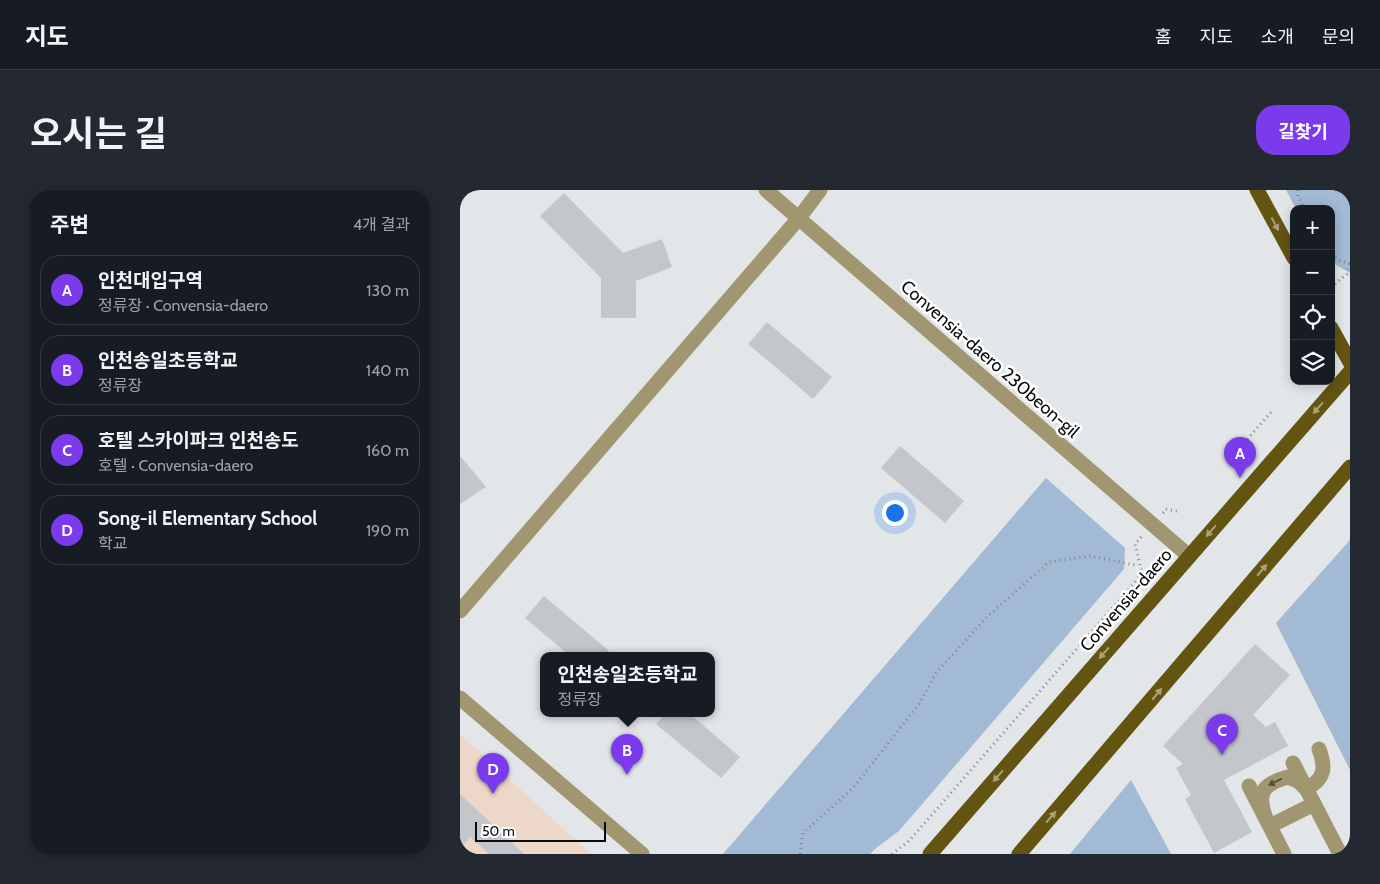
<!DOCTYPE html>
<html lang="ko">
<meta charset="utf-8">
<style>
body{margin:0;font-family:Cabin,"Noto Sans KR",sans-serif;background:#242831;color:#f1f3f6}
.controls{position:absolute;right:15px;top:15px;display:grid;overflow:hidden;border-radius:10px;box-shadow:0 2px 12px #0003}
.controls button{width:45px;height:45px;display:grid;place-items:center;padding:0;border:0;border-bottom:1px solid #363941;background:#171b24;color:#f1f3f6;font:25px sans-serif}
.scale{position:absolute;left:15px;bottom:12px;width:131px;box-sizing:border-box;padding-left:5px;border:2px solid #0b0c0d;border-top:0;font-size:14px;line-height:18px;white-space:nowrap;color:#0b0c0d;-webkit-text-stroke:4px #fff;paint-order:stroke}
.you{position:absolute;left:434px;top:322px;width:18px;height:18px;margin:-12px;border:4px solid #fff;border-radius:50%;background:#1a73e8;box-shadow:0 0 0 8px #1a73e833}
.badge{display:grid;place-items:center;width:32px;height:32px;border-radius:50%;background:#7c3aed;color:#fff;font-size:16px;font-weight:700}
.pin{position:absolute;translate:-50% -41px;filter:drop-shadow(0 1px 2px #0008)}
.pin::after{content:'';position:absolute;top:26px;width:18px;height:15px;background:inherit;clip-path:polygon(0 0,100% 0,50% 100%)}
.popup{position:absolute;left:80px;top:462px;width:175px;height:65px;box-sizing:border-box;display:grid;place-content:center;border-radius:10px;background:#171b24;filter:drop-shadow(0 1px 4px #0005);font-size:16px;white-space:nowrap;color:#9ea1a6}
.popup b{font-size:19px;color:#f1f3f6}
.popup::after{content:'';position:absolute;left:50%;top:100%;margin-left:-10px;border:10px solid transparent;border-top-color:#171b24}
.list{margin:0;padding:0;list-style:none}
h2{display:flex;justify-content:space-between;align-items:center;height:65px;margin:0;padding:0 20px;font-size:21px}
h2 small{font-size:16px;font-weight:400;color:#9ea1a6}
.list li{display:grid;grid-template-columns:32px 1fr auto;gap:15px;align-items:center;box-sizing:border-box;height:70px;margin:0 10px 10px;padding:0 10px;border:1px solid #363941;border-radius:20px}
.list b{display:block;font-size:19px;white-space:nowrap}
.list p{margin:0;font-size:16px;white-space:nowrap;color:#9ea1a6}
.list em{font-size:16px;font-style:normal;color:#9ea1a6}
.icon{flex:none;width:28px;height:28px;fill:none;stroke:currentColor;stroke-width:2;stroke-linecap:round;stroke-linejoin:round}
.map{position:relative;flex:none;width:890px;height:664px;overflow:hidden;border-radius:20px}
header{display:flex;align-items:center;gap:30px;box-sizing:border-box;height:70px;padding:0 25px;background:#171b24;border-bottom:1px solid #363941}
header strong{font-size:24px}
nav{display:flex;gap:28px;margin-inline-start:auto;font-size:18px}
.intro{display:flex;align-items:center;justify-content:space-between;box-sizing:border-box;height:120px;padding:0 30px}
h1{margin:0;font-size:35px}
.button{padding:12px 22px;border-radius:20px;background:#7c3aed;color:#fff;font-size:18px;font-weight:700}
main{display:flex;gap:30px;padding:0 30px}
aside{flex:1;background:#171b24;border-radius:20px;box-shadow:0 2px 12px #0003}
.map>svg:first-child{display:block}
.education{fill:#ecd7c9}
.green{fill:#a2bad4}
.building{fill:#c3c6ca}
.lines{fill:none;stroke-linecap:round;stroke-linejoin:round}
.path{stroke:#838688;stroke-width:3;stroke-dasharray:1 4;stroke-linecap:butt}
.minor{stroke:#a0966f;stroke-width:15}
.major{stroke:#645411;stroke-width:15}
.oneway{fill:#aaa17c}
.oneway2{fill:#56513e}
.labels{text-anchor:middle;stroke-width:5;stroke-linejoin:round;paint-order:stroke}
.street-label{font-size:18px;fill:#0b0c0d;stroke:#fff}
</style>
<header>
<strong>지도</strong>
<nav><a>홈</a><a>지도</a><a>소개</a><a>문의</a></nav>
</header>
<div class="intro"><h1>오시는 길</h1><a class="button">길찾기</a></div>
<main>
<aside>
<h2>주변<small>4개 결과</small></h2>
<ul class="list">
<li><span class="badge">A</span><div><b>인천대입구역</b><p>정류장 · Convensia-daero</p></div><em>130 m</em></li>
<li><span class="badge">B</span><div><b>인천송일초등학교</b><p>정류장</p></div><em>140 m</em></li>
<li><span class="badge">C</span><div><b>호텔 스카이파크 인천송도</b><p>호텔 · Convensia-daero</p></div><em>160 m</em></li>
<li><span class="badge">D</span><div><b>Song-il Elementary School</b><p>학교</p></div><em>190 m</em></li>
</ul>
</aside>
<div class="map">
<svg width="890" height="664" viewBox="0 0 890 664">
<rect width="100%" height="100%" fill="#e2e6e9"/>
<!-- education -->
<polygon class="education" points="0,544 131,664 0,664"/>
<!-- green -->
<g class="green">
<polygon points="826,0 890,0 890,83 871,72 871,19 836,19"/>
<polygon points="586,288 665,358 664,379 439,641 416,658 410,664 263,664"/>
<polygon points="890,350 890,580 816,433"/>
<polygon points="671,590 711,664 610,664"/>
</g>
<!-- building -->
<g class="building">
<polygon points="104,3 163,63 202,49 212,77 176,91 176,128 141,128 141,88 80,26"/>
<polygon points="307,132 372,187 353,209 288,154"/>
<polygon points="440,256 504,311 485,333 421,278"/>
<polygon points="1,267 26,297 0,314 0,268"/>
<polygon points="84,406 149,461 145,466 110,466 65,428"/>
<polygon points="795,454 830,485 793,525 806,537 815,532 828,556 764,590 792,642 754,663 725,609 731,605 716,578 723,574 703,556"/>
<polygon points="205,524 230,524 280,567 261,588 196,534"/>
<polygon points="0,604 64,664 29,664 10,647 0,658"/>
</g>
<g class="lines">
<!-- path -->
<g class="path">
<polyline points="838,0 838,6 844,19"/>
<polyline points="871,65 881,71 890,73"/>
<polyline points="871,97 887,84 890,72"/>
<polyline points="831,127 834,125"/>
<polyline points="784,253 812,221"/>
<polyline points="703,323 706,319 720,322"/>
<polyline points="340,664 343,643 393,598 459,514 476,483 527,427 589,372 631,366 675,375"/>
<polyline points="432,664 449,651 682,384 675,354 682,346"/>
</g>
<!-- minor -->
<g class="minor">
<polyline points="306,0 729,366"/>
<polyline points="0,421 339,28 360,0"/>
<polyline points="0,508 182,664"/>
<polyline points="833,573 880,664"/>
<polyline points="789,596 824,664"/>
<path d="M846,599C865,589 866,578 859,559"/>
<path d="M805,626C797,602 803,594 828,587L838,591L844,597"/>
<polyline points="810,636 854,614"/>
</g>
<!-- major -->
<g class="major">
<polyline points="797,0 834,68"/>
<polyline points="871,138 890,172"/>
<polyline points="470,664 890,182"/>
<polyline points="559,664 890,277"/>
</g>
</g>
<!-- one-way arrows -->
<defs><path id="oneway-solid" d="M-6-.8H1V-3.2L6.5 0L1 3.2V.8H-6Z" transform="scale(1.25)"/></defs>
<g class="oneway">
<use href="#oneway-solid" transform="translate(815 34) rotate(62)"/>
<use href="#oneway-solid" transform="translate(858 218) rotate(131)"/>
<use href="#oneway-solid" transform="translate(751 341) rotate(131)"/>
<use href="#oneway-solid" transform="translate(802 380) rotate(-50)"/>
<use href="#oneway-solid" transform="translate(644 463) rotate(131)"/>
<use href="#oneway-solid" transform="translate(697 504) rotate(-50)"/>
<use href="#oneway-solid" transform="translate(538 586) rotate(131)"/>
<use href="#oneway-solid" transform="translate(591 627) rotate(-49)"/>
</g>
<use class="oneway2" href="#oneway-solid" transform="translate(815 592) rotate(154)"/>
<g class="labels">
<!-- street labels -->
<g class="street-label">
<text transform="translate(530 169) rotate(41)" y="6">Convensia-daero 230beon-gil</text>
<text transform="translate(666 410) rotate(-49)" y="6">Convensia-daero</text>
</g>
</g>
</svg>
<div class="controls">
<button>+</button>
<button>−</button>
<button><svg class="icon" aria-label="locate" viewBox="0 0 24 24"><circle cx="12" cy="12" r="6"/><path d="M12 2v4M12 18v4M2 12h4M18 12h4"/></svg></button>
<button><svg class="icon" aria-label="layers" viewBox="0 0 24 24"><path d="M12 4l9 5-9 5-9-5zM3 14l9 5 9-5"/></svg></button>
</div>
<div class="scale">50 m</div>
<div class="you"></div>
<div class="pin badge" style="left:780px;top:288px">A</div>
<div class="pin badge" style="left:167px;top:585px">B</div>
<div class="popup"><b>인천송일초등학교</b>정류장</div>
<div class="pin badge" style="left:762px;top:565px">C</div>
<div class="pin badge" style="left:33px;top:604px">D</div>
</div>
</main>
